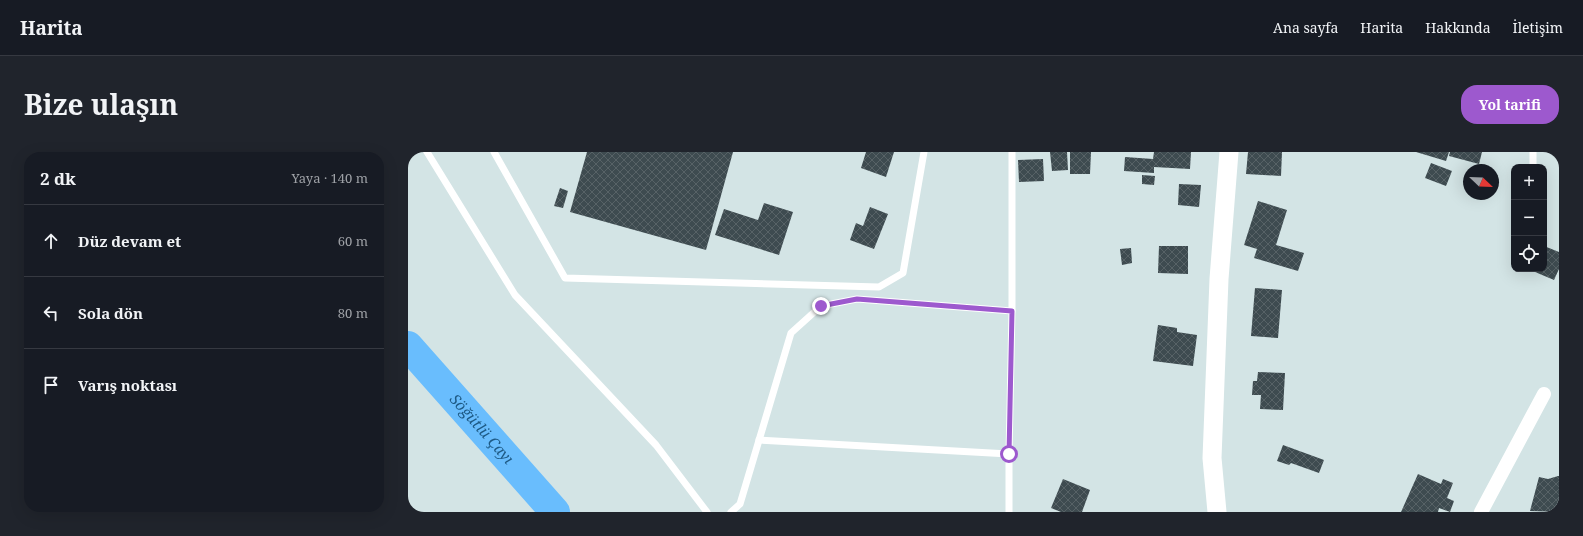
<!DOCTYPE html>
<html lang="tr">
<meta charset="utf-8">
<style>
body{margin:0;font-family:"Noto Serif",serif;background:#20242c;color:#f1f3f6}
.controls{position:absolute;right:12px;top:12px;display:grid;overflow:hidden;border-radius:8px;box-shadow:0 4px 16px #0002}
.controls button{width:36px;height:36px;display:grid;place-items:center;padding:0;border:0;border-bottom:1px solid #363941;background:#171b24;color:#f1f3f6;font:20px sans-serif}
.compass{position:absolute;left:1055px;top:12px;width:36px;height:36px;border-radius:50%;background:#171b24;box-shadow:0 4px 16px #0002;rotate:113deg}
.stop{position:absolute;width:12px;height:12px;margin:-9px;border:3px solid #9d59ce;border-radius:50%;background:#fff}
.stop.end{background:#9d59ce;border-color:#fff;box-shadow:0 1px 4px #0008}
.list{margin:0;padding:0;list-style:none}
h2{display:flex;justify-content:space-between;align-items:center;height:52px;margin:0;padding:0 16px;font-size:17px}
h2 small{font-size:13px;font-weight:400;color:#9ea1a6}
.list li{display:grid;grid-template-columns:26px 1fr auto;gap:12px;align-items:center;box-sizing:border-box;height:72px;padding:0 16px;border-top:1px solid #363941}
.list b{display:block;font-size:15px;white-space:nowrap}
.list em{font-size:13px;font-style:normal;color:#9ea1a6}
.icon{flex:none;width:22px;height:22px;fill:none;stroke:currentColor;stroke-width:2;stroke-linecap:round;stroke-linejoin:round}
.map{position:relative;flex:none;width:1151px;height:360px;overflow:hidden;border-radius:16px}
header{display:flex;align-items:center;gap:24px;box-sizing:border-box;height:56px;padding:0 20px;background:#171b24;border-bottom:1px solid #363941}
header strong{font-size:19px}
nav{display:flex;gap:22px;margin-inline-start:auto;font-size:14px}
.intro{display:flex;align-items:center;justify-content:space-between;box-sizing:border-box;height:96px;padding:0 24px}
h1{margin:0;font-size:28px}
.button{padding:10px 18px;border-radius:16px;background:#9d59ce;color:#fff;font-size:14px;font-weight:700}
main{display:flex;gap:24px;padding:0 24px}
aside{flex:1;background:#171b24;border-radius:16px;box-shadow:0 4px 16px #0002}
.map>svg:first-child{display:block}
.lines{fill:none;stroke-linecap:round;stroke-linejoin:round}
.river{stroke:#69bdfd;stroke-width:30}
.building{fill:url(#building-cross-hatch)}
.lane{stroke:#fff;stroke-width:7}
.street{stroke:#fff;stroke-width:14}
.secondary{stroke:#fff;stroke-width:19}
.route{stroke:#9d59ce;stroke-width:5}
.labels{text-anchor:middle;stroke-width:4;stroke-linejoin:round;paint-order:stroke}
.water-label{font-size:15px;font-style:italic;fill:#1e5a85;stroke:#e0f1f2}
</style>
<header>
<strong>Harita</strong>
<nav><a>Ana sayfa</a><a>Harita</a><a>Hakkında</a><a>İletişim</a></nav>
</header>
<div class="intro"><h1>Bize ulaşın</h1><a class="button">Yol tarifi</a></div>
<main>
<aside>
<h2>2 dk<small>Yaya · 140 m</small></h2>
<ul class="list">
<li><svg class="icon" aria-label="ahead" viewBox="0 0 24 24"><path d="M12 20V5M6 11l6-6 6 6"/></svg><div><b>Düz devam et</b></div><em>60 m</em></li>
<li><svg class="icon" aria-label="left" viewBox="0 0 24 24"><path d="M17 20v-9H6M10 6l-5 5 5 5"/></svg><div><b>Sola dön</b></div><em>80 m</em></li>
<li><svg class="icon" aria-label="arrive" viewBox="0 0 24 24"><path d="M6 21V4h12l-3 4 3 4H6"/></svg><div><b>Varış noktası</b></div></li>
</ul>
</aside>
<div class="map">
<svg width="1151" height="360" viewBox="0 0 1151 360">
<defs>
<pattern id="building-cross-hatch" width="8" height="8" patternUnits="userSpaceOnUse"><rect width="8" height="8" fill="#3e4b50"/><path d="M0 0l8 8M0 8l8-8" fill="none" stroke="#576266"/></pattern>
</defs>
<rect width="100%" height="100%" fill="#d3e4e5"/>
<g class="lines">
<!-- river -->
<path class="river" id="s1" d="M0,194L147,360"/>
</g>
<!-- building -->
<g class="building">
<polygon points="179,0 325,0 298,98 162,60"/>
<polygon points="458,0 486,0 478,25 453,16"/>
<polygon points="642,0 659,0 660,18 644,19"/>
<polygon points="662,0 683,0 682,22 662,22"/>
<polygon points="746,0 783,0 782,17 746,15 746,21 716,19 717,5 745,7"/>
<polygon points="840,0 874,0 873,24 838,22"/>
<polygon points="1008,0 1041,0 1038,9"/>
<polygon points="1042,0 1074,0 1071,12 1041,4"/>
<polygon points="635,7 636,29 611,30 610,8"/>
<polygon points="1023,11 1044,19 1038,34 1017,26"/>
<polygon points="734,23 747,24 746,33 734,32"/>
<polygon points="771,32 793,33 791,55 770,53"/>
<polygon points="152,36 160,39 155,56 146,54"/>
<polygon points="850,49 879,58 868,93 896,101 890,119 846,106 849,97 836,93"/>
<polygon points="356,51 385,60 371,103 307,83 316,57 350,68"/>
<polygon points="462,55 480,62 466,97 442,88 448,71 455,74"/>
<polygon points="751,94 780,94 780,122 750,121"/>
<polygon points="1136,94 1151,100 1151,117 1146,128 1120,117 1136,117"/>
<polygon points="723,96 724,111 714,113 712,97"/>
<polygon points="847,136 874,138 870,186 843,184"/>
<polygon points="750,173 769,176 769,180 789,183 785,214 745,209"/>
<polygon points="850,220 877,221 875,258 852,257 853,243 844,243 845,229 849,229"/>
<polygon points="875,293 916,308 911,321 883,311 881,313 869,309"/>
<polygon points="1010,322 1033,332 1035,327 1045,331 1039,346 1046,349 1042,360 1031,356 1030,360 993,360"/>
<polygon points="1150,324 1151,324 1151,360 1122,359 1131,325 1140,327"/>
<polygon points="655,327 682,338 674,360 653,360 643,356"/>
</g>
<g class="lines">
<!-- lane -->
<g class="lane">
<polyline points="19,0 107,143 248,293 299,360"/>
<polyline points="86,0 157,126 471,135 495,121 516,0"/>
<polyline points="1125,15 1125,0"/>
<polyline points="351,288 601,302"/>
<polyline points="323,360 332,352 383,181 413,154 449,147 604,159"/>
<polyline points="601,360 601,302 604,159 604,0"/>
</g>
<!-- street -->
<polyline class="street" points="1073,360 1136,242"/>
<!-- secondary -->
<polyline class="secondary" points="809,360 804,306 811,127 821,0"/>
</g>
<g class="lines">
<!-- route -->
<polyline class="route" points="413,154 449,147 604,159 601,302"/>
</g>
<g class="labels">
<!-- water labels -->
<g class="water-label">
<text dy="5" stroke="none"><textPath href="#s1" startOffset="111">Söğütlü Çayı</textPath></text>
</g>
</g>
</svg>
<div class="controls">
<button>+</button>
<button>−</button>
<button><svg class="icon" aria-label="locate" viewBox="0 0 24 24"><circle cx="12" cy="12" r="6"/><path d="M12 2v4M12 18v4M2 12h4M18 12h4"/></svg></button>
</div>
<svg class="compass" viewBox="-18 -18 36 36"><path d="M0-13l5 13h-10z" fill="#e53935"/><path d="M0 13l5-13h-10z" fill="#9ea1a6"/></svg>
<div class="stop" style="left:601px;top:302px"></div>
<div class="stop end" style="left:413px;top:154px"></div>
</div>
</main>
